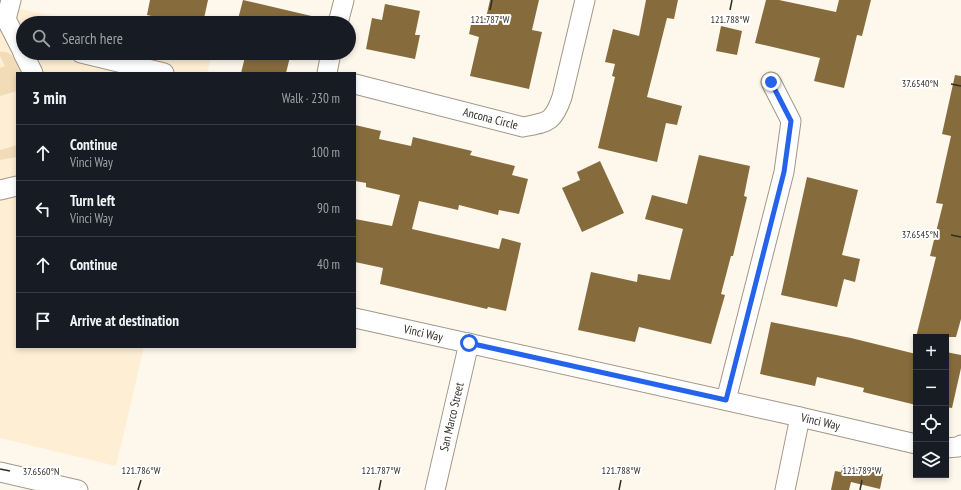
<!DOCTYPE html>
<meta charset="utf-8">
<style>
body{margin:0;font-family:"PT Sans Narrow",sans-serif;background:#242831;color:#f1f3f6}
.controls{position:absolute;right:12px;bottom:12px;display:grid;overflow:hidden;border-radius:0px;box-shadow:0 2px 6px #0003}
.controls button{width:36px;height:36px;display:grid;place-items:center;padding:0;border:0;border-bottom:1px solid #363941;background:#171b24;color:#f1f3f6;font:20px sans-serif}
.stop{position:absolute;width:12px;height:12px;margin:-9px;border:3px solid #2563eb;border-radius:50%;background:#fff}
.stop.end{background:#2563eb;border-color:#fff;box-shadow:0 1px 4px #0008}
.list{margin:0;padding:0;list-style:none}
h2{display:flex;justify-content:space-between;align-items:center;height:52px;margin:0;padding:0 16px;font-size:17px}
h2 small{font-size:13px;font-weight:400;color:#9ea1a6}
.list li{display:grid;grid-template-columns:26px 1fr auto;gap:12px;align-items:center;box-sizing:border-box;height:56px;padding:0 16px;border-top:1px solid #363941}
.list b{display:block;font-size:15px;white-space:nowrap}
.list p{margin:0;font-size:13px;white-space:nowrap;color:#9ea1a6}
.list em{font-size:13px;font-style:normal;color:#9ea1a6}
.icon{flex:none;width:22px;height:22px;fill:none;stroke:currentColor;stroke-width:2;stroke-linecap:round;stroke-linejoin:round}
.map{position:relative;flex:none;width:961px;height:490px;overflow:hidden}
.search{position:absolute;background:#171b24;box-shadow:0 2px 6px #0003;left:16px;top:16px;width:340px;height:44px;display:flex;align-items:center;gap:10px;box-sizing:border-box;padding:0 14px;border-radius:22px;color:#9ea1a6;font-size:15px}
.panel{position:absolute;background:#171b24;box-shadow:0 2px 6px #0003;left:16px;top:72px;width:340px;height:276px;border-radius:0px}
.map>svg:first-child{display:block}
.built{fill:#fdeed4}
.green{fill:#f2dcb8}
.building{fill:#866c3d}
.lines{fill:none;stroke-linecap:round;stroke-linejoin:round}
.minor-casing{stroke:#a29786;stroke-width:21}
.minor{stroke:#fff;stroke-width:19}
.route{stroke:#2563eb;stroke-width:5}
.ticks{fill:none;stroke:#302c25;stroke-width:1.5}
.labels{text-anchor:middle;stroke-width:4;stroke-linejoin:round;paint-order:stroke}
.street-label{font-size:12px;fill:#302c25;stroke:#fff}
.ticks-label{font-size:10px;text-anchor:middle;fill:#302c25;stroke:#fff;stroke-width:4;stroke-linejoin:round;paint-order:stroke}
</style>
<div class="map">
<svg width="961" height="490" viewBox="0 0 961 490">
<rect width="100%" height="100%" fill="#fef8ec"/>
<!-- built -->
<polygon class="built" points="0,4 82,23 23,23 23,53 212,54 207,73 17,73 17,347 144,347 116,466 0,438"/>
<!-- green -->
<g class="green">
<path d="M0,52C13,50 17,63 21,73H17V91L0,96V68L5,66L0,56Z"/>
<polygon points="17,145 17,157 0,160 0,150"/>
</g>
<!-- building -->
<g class="building">
<polygon points="150,0 208,0 203,23 183,23 147,15"/>
<polygon points="243,0 320,18 319,23 237,23"/>
<polygon points="490,0 539,0 532,30 542,32 529,89 470,76 479,37 469,34 473,15 486,18"/>
<polygon points="646,0 678,0 674,19 667,18 647,97 682,106 677,125 666,123 657,162 598,148 615,77 612,76 615,64 605,62 613,29 639,36"/>
<polygon points="766,0 779,0 836,12 839,0 871,0 862,36 857,35 844,88 814,81 820,58 755,43"/>
<polygon points="385,4 420,11 415,35 420,35 415,59 366,49 372,18 382,20"/>
<polygon points="721,26 742,31 737,55 716,51"/>
<polygon points="246,53 291,53 286,73 241,73"/>
<polygon points="955,75 961,76 961,319 956,337 916,337 936,257 930,256 943,204 936,203 951,136 942,134"/>
<polygon points="355,125 381,131 379,139 411,146 413,137 472,151 470,155 515,166 512,175 528,179 519,214 499,210 498,215 459,205 458,210 419,201 412,229 499,249 502,238 521,243 506,311 488,307 487,309 380,284 383,268 355,262 355,219 392,226 400,195 366,187 366,183 355,181"/>
<polygon points="699,155 750,166 744,196 747,197 733,256 731,256 721,294 725,295 711,344 639,327 635,342 578,330 591,272 637,282 638,274 670,280 683,229 645,219 652,195 687,204"/>
<polygon points="600,161 624,213 582,232 562,188 580,180 577,172"/>
<polygon points="807,177 858,190 842,255 860,259 855,282 844,279 837,307 781,295"/>
<polygon points="771,322 851,338 916,354 916,405 863,392 864,388 817,377 815,386 760,374"/>
<polygon points="946,352 961,355 961,368 952,408 946,407"/>
<polygon points="843,465 883,474 880,489 851,482 849,490 831,490 835,471 841,472"/>
</g>
<g class="lines">
<defs>
<g id="minor">
<polyline points="11,0 6,19 23,52"/>
<polyline points="338,23 344,0"/>
<polyline points="23,53 33,73"/>
<polyline points="81,53 164,73"/>
<polyline points="327,73 331,53"/>
<path id="s1" d="M355,84L523,127C548,122 553,123 562,97L585,0"/>
<polyline points="0,190 17,186"/>
<path id="s2" d="M355,318L800,417L916,444"/>
<polyline points="726,400 784,172 791,121 771,82"/>
<polyline points="946,448 958,447 961,445"/>
<polyline points="0,472 78,490"/>
<path id="s3" d="M435,490L469,343"/>
<polyline points="785,490 800,417"/>
</g>
</defs>
<!-- minor casing -->
<use href="#minor" class="minor-casing"/>
<!-- minor -->
<use href="#minor" class="minor"/>
</g>
<g class="lines">
<!-- route -->
<polyline class="route" points="469,343 726,400 784,172 791,121 771,82"/>
</g>
<!-- ticks -->
<path class="ticks" d="M490,10L492,0M730,10L732,0M951,84L961,86M951,235L961,237M0,469L10,471M138,490L141,480M379,490L381,480M619,490L621,480M860,490L862,480"/>
<g class="labels">
<!-- street labels -->
<g class="street-label">
<text dy="4" stroke="none"><textPath href="#s1" startOffset="140">Ancona Circle</textPath></text>
<text dy="4" stroke="none"><textPath href="#s2" startOffset="70">Vinci Way</textPath></text>
<text dy="4" stroke="none"><textPath href="#s3" startOffset="75">San Marco Street</textPath></text>
<text dy="4" stroke="none"><textPath href="#s2" startOffset="477">Vinci Way</textPath></text>
</g>
</g>
<g class="ticks-label">
<text x="490" y="23">121.787°W</text>
<text x="730" y="23">121.788°W</text>
<text x="920" y="87">37.6540°N</text>
<text x="920" y="238">37.6545°N</text>
<text x="141" y="474">121.786°W</text>
<text x="381" y="474">121.787°W</text>
<text x="621" y="474">121.788°W</text>
<text x="862" y="474">121.789°W</text>
<text x="41" y="475">37.6560°N</text>
</g>
</svg>
<div class="controls">
<button>+</button>
<button>−</button>
<button><svg class="icon" aria-label="locate" viewBox="0 0 24 24"><circle cx="12" cy="12" r="6"/><path d="M12 2v4M12 18v4M2 12h4M18 12h4"/></svg></button>
<button><svg class="icon" aria-label="layers" viewBox="0 0 24 24"><path d="M12 4l9 5-9 5-9-5zM3 14l9 5 9-5"/></svg></button>
</div>
<div class="stop" style="left:469px;top:343px"></div>
<div class="stop end" style="left:771px;top:82px"></div>
<div class="search"><svg class="icon" aria-label="search" viewBox="0 0 24 24"><circle cx="10" cy="10" r="6"/><path d="M15 15l6 6"/></svg>Search here</div>
<section class="panel">
<h2>3 min<small>Walk · 230 m</small></h2>
<ul class="list">
<li><svg class="icon" aria-label="ahead" viewBox="0 0 24 24"><path d="M12 20V5M6 11l6-6 6 6"/></svg><div><b>Continue</b><p>Vinci Way</p></div><em>100 m</em></li>
<li><svg class="icon" aria-label="left" viewBox="0 0 24 24"><path d="M17 20v-9H6M10 6l-5 5 5 5"/></svg><div><b>Turn left</b><p>Vinci Way</p></div><em>90 m</em></li>
<li><svg class="icon" aria-label="ahead" viewBox="0 0 24 24"><path d="M12 20V5M6 11l6-6 6 6"/></svg><div><b>Continue</b></div><em>40 m</em></li>
<li><svg class="icon" aria-label="arrive" viewBox="0 0 24 24"><path d="M6 21V4h12l-3 4 3 4H6"/></svg><div><b>Arrive at destination</b></div></li>
</ul>
</section>
</div>
